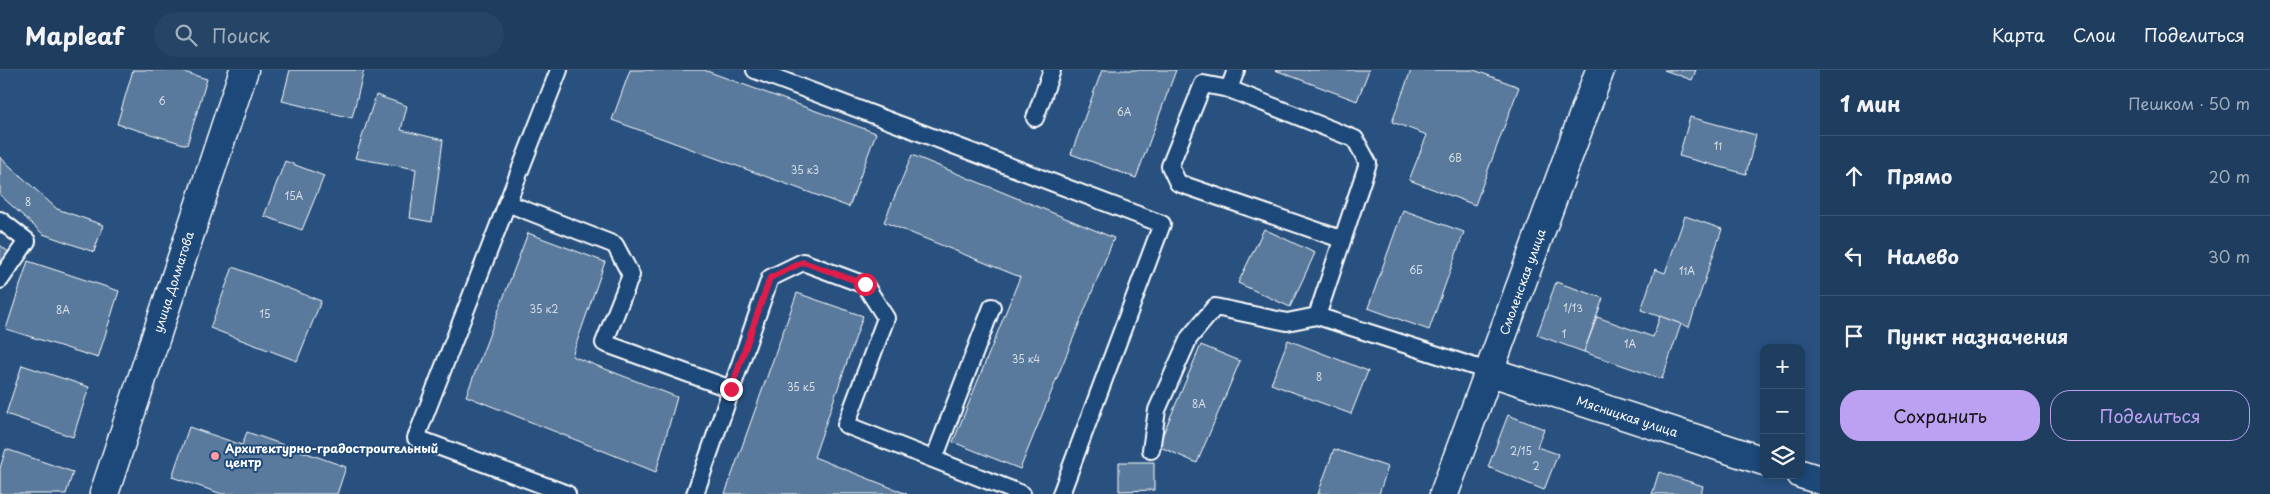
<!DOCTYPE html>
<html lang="ru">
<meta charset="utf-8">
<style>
body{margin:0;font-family:"Playpen Sans",sans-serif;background:#264465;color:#f1f3f6}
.controls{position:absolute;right:15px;bottom:15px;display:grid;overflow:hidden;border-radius:10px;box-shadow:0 2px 8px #0003}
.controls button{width:45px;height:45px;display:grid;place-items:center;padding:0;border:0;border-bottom:1px solid #3c5674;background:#1e3d5f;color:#f1f3f6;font:25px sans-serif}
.stop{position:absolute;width:15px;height:15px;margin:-11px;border:4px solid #e11d48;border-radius:50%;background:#fff}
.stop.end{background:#e11d48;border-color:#fff;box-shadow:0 1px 5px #0008}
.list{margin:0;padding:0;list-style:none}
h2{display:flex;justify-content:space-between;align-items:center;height:65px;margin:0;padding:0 20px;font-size:21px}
h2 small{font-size:16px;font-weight:400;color:#a1aebd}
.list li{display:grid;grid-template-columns:32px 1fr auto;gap:15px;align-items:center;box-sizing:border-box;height:80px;padding:0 20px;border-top:1px solid #3c5674}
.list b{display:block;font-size:19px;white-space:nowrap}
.list em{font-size:16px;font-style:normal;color:#a1aebd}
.actions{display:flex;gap:10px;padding:15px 20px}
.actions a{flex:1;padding:11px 0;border:1px solid #bca0f2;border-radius:20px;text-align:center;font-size:18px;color:#bca0f2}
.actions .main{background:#bca0f2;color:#111}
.icon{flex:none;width:28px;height:28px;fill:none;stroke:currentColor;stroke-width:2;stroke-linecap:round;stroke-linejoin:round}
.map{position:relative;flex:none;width:1820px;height:424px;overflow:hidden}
header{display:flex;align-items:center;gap:30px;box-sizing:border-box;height:70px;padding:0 25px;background:#1e3d5f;border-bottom:1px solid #3c5674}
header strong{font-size:24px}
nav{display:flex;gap:28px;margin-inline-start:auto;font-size:18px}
.search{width:350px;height:45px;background:#264465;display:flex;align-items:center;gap:12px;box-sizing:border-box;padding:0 18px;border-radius:28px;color:#a1aebd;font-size:19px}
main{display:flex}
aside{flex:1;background:#1e3d5f}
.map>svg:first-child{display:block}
.building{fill:#5a7a9d;stroke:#fff}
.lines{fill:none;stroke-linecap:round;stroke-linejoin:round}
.lane-casing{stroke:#fff;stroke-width:20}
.street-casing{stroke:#fff;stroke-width:31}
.secondary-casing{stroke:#fff;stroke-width:31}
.lane{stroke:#1f4a7a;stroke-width:16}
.street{stroke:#1f4a7a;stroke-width:28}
.secondary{stroke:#1f4a7a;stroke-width:28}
.route{stroke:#e11d48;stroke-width:6}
.poi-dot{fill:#ff9aa2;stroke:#1f4a7a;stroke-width:2}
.labels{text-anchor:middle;stroke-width:4;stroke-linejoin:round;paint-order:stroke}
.number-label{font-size:10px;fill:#d6dee6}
.street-label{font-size:12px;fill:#fff;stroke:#1f4a7a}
.poi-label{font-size:12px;font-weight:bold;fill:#fff;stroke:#1f4a7a;text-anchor:start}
</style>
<header>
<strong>Mapleaf</strong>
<div class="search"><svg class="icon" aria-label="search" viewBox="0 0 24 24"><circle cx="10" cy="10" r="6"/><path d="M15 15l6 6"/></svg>Поиск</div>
<nav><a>Карта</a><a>Слои</a><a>Поделиться</a></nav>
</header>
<main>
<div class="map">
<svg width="1820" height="424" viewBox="0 0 1820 424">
<rect width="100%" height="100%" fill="#28517f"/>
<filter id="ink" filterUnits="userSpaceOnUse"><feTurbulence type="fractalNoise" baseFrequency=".02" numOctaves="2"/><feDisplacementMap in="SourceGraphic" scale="10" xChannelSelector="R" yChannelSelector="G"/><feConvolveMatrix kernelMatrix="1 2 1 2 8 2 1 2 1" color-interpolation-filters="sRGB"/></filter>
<g filter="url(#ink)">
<!-- building -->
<g class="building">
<polygon points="133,0 177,0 207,9 187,75 117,54"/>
<polygon points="290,0 364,0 352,48 282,31"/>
<polygon points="630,0 704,0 876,63 849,137 612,50"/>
<polygon points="1102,0 1176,0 1136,108 1071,84"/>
<polygon points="1275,0 1369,0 1357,31"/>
<polygon points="1411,0 1474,0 1519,17 1475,135 1409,110 1427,65 1392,52"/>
<polygon points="1664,0 1696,0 1692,10"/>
<polygon points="376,25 407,36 401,60 443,70 432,152 410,148 416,99 355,88"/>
<polygon points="1690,47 1756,65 1746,104 1679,86"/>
<polygon points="912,85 1114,168 1020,399 953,372 1020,207 884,152"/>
<polygon points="0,87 57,139 103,155 94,182 43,164 0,125"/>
<polygon points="285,91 324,106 302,160 264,146"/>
<polygon points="1403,140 1464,162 1429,260 1368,238"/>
<polygon points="1685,146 1722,159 1689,257 1641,240 1655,199 1665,203"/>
<polygon points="1264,159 1315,183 1290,237 1238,213"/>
<polygon points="528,163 605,192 572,286 677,327 656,402 466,326"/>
<polygon points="0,175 12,185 0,200"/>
<polygon points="28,191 119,221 98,288 6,259"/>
<polygon points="233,197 321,231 297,291 210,258"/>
<polygon points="1556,212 1603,228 1584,282 1537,265"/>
<polygon points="797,223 863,246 814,387 907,424 725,424"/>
<polygon points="1660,246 1681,254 1662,309 1584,282 1597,247 1653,267"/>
<polygon points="1288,270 1368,301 1351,344 1271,314"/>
<polygon points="1201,275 1240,291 1197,393 1158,376"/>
<polygon points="22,295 89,317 73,367 6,344"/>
<polygon points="1508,345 1544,359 1537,377 1558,384 1544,420 1488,397"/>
<polygon points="189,357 242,375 247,362 346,397 337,424 222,424 172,407"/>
<polygon points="6,379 73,402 66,424 0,424 0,398"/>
<polygon points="1334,379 1388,397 1379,424 1318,424"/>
<polygon points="1119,392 1154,392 1154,420 1119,421"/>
<polygon points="1659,402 1703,416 1701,424 1652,424"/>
</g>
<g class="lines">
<defs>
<g id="lane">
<polyline points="559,0 416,368 567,424"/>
<polyline points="755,0 1162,154 1061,424"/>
<polyline points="1236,0 1229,19 1355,69 1368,93 1317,246 1491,302"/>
<polyline points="1229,19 1203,14 1170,96 1178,113 1341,169"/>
<polyline points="1035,48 1052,0"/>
<polyline points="507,133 615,175 631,205 604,273 731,319"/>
<polyline points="0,150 27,171 0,210"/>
<polyline points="1151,380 1157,340 1189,268 1215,237 1287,252 1317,246"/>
<polyline points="934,389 992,237"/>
<polyline points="695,424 770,208 803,192 865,215 886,248 846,355 1022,424"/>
</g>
<g id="street">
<polyline points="1491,302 1764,391"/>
<polyline points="1801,404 1820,410"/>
</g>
<g id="secondary">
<polyline points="104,424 244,0"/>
<polyline points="1444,424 1600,0"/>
</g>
</defs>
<!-- lane casing -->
<use href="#lane" class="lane-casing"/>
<!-- street casing -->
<use href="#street" class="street-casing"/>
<!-- secondary casing -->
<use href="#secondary" class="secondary-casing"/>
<!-- lane -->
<use href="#lane" class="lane"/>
<!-- street -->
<use href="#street" class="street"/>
<!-- secondary -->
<use href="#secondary" class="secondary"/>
</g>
</g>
<g class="lines" filter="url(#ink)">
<!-- route -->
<polyline class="route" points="731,319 770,208 803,192 865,214"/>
</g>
<!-- markers -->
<circle class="poi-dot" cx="215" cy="386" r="5"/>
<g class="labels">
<!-- number labels -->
<g class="number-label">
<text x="162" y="35">6</text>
<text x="1124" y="46">6А</text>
<text x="1718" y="80">11</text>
<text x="1455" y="92">6В</text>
<text x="805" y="104">35 к3</text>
<text x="294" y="130">15А</text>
<text x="28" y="136">8</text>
<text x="1416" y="204">6Б</text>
<text x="1687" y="205">11А</text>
<text x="1573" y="242">1/13</text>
<text x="544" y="243">35 к2</text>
<text x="63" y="244">8А</text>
<text x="265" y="248">15</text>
<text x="1564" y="268">1</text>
<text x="1630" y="278">1А</text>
<text x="1026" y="293">35 к4</text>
<text x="1319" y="311">8</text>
<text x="801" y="321">35 к5</text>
<text x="1199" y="338">8А</text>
<text x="1521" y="385">2/15</text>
<text x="1536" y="400">2</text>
</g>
<!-- street labels -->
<g class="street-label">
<text transform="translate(174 212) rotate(-72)" y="4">улица Долматова</text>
<text transform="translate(1523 212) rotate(-70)" y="4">Смоленская улица</text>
<text transform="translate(1627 347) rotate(18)" y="4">Мясницкая улица</text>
</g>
<!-- poi labels -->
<g class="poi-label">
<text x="225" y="383">Архитектурно-градостроительный<tspan x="225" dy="14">центр</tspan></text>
</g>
</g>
</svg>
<div class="controls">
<button>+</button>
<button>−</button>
<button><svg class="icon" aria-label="layers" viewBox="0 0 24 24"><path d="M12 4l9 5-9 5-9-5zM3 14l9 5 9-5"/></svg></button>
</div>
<div class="stop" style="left:865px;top:214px"></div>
<div class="stop end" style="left:731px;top:319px"></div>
</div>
<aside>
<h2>1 мин<small>Пешком · 50 m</small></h2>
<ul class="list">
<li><svg class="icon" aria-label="ahead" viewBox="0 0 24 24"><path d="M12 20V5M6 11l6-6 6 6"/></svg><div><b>Прямо</b></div><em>20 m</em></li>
<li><svg class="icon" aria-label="left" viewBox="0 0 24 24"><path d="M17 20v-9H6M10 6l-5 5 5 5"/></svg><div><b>Налево</b></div><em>30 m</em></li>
<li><svg class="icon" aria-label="arrive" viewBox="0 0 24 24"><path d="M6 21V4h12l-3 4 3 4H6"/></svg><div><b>Пункт назначения</b></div></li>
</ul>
<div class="actions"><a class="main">Сохранить</a><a>Поделиться</a></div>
</aside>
</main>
